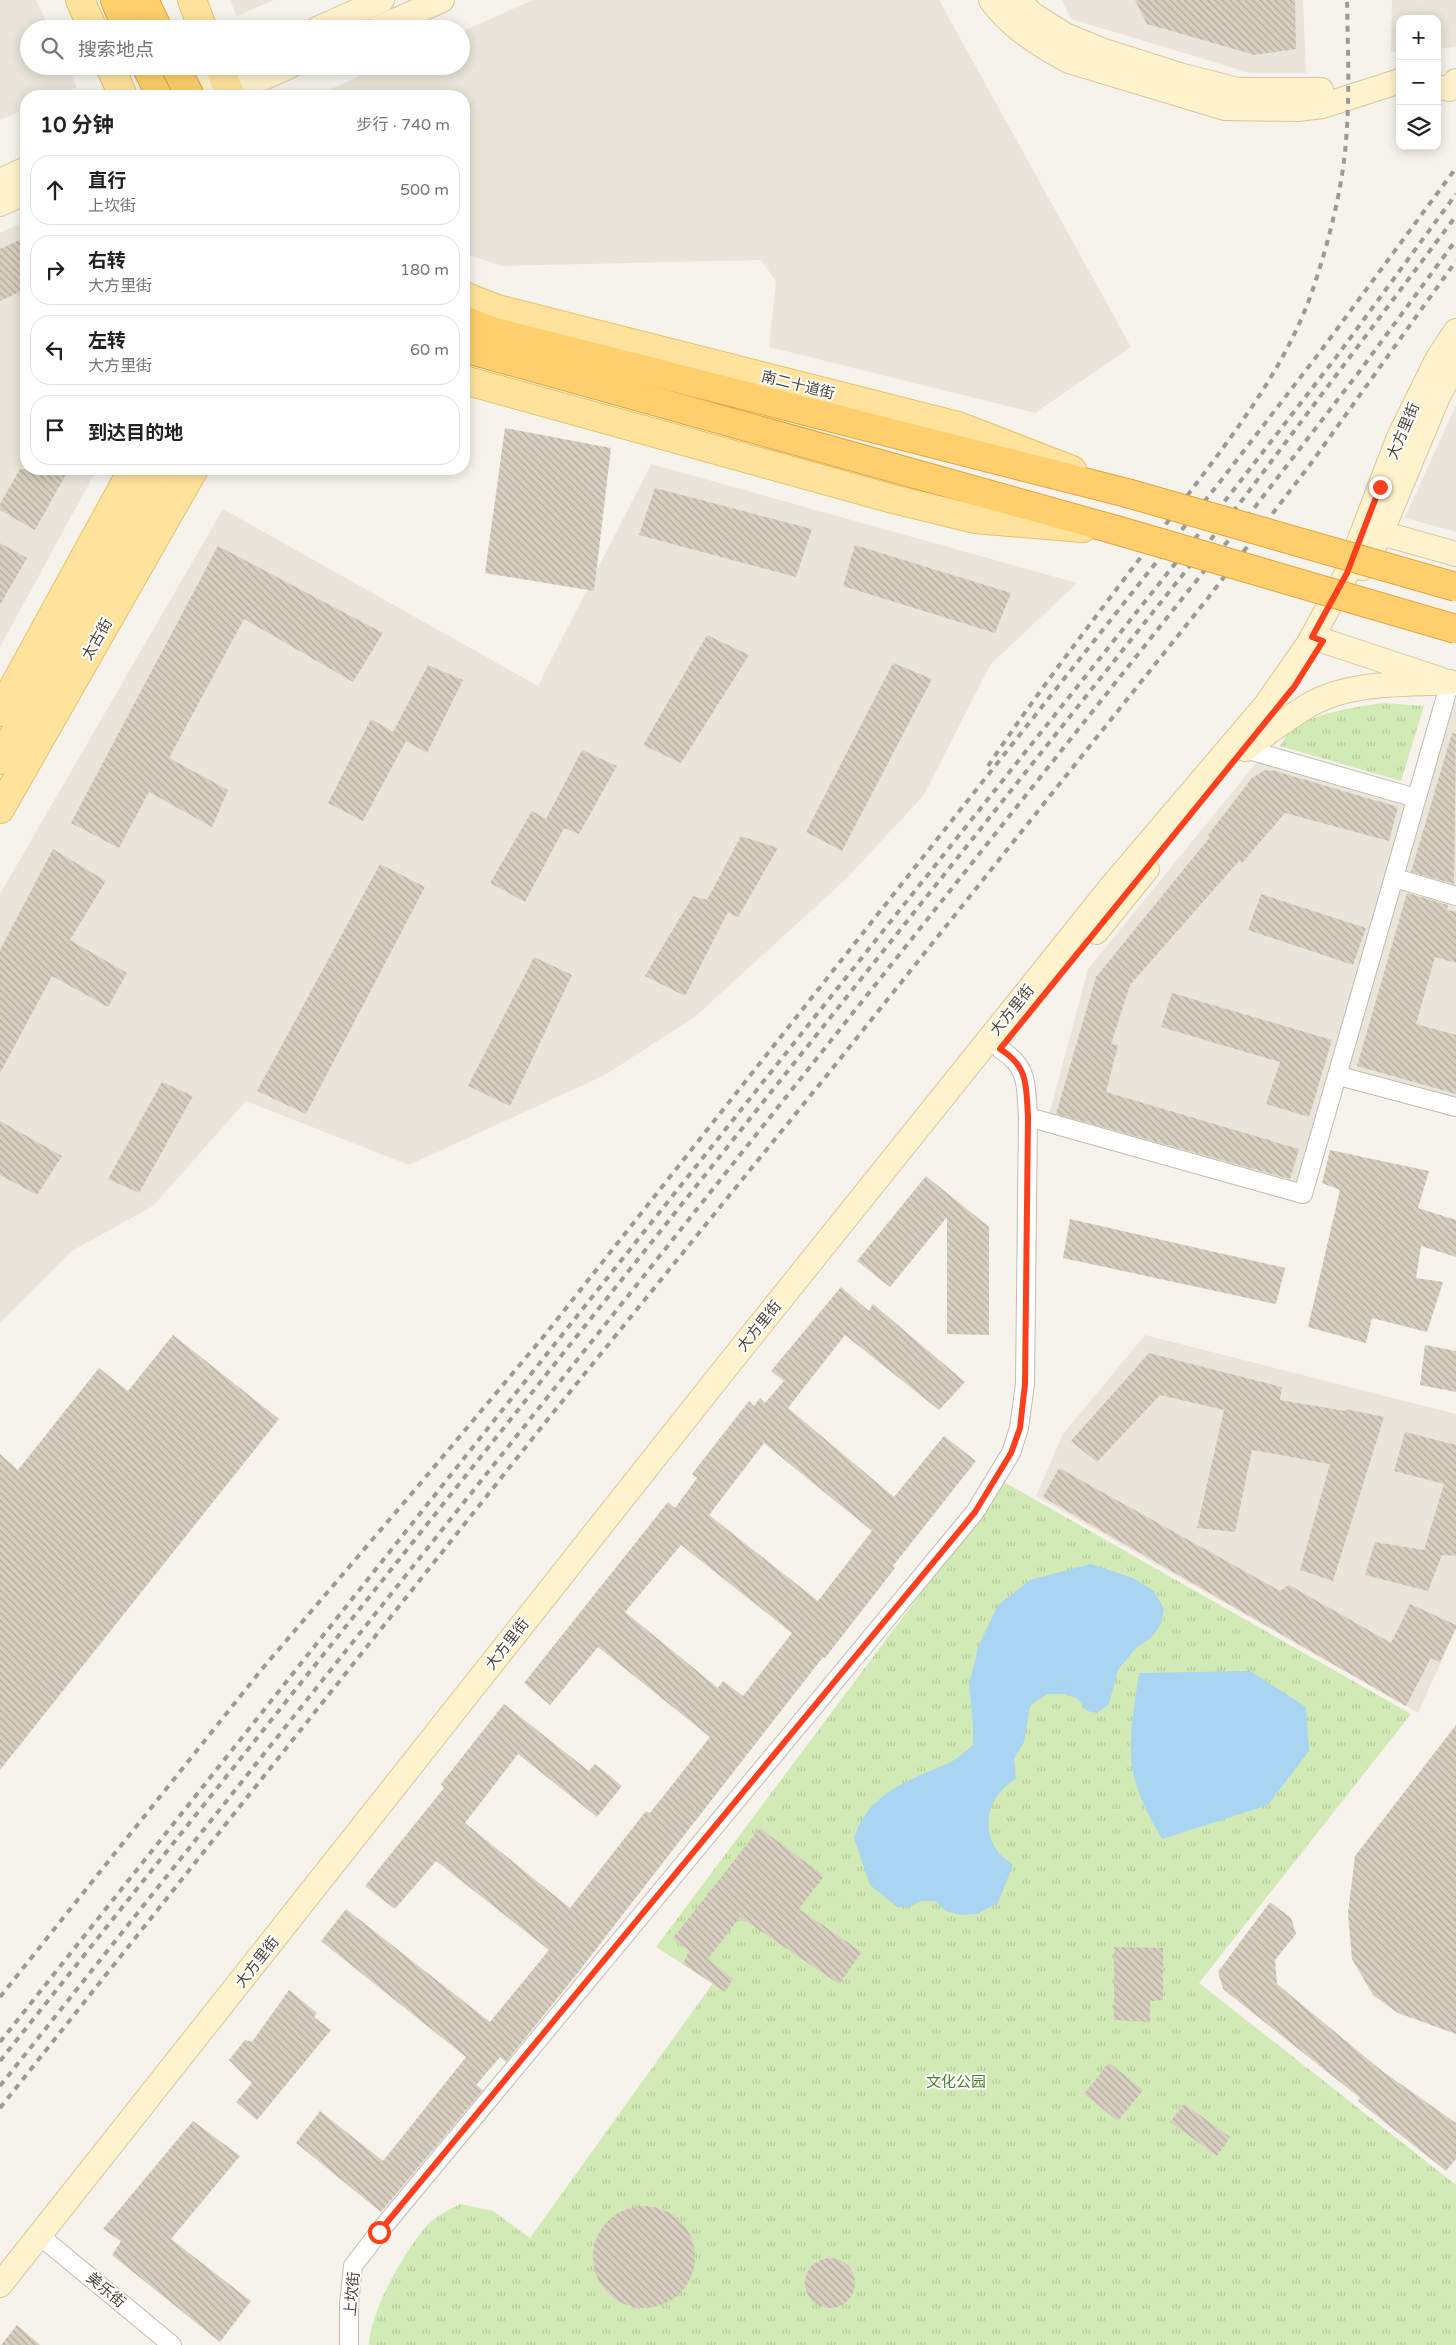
<!DOCTYPE html>
<html lang="zh">
<meta charset="utf-8">
<style>
body{margin:0;font-family:"Varela Round","Noto Sans SC",sans-serif;background:#f2f2f2;color:#222}
.controls{position:absolute;right:15px;top:15px;display:grid;overflow:hidden;border-radius:10px;box-shadow:0 2px 12px #0003}
.controls button{width:45px;height:45px;display:grid;place-items:center;padding:0;border:0;border-bottom:1px solid #e0e0e0;background:#fff;color:#222;font:25px sans-serif}
.stop{position:absolute;width:15px;height:15px;margin:-11px;border:4px solid #fc3f1d;border-radius:50%;background:#fff}
.stop.end{background:#fc3f1d;border-color:#fff;box-shadow:0 1px 5px #0008}
.list{margin:0;padding:0;list-style:none}
h2{display:flex;justify-content:space-between;align-items:center;height:65px;margin:0;padding:0 20px;font-size:21px}
h2 small{font-size:16px;font-weight:400;color:#767676}
.list li{display:grid;grid-template-columns:32px 1fr auto;gap:15px;align-items:center;box-sizing:border-box;height:70px;margin:0 10px 10px;padding:0 10px;border:1px solid #e0e0e0;border-radius:20px}
.list b{display:block;font-size:19px;white-space:nowrap}
.list p{margin:0;font-size:16px;white-space:nowrap;color:#767676}
.list em{font-size:16px;font-style:normal;color:#767676}
.icon{flex:none;width:28px;height:28px;fill:none;stroke:currentColor;stroke-width:2;stroke-linecap:round;stroke-linejoin:round}
.map{position:relative;flex:none;width:1456px;height:2345px;overflow:hidden}
.search{position:absolute;background:#fff;box-shadow:0 2px 12px #0003;left:20px;top:20px;width:450px;height:55px;display:flex;align-items:center;gap:12px;box-sizing:border-box;padding:0 18px;border-radius:28px;color:#767676;font-size:19px}
.panel{position:absolute;background:#fff;box-shadow:0 2px 12px #0003;left:20px;top:90px;width:450px;height:385px;border-radius:20px}
.map>svg:first-child{display:block}
.residential{fill:#eae5da}
.park{fill:url(#park-tufts)}
.water{fill:#a9d4f2}
.building{fill:url(#building-back-hatch);fill-rule:evenodd}
.lines{fill:none;stroke-linecap:round;stroke-linejoin:round}
.street-casing{stroke:#c2bbae;stroke-width:20}
.secondary-casing{stroke:#d6c79b;stroke-width:26}
.primary-casing{stroke:#e6c16a;stroke-width:30}
.highway-casing{stroke:#e0a43c;stroke-width:30}
.street{stroke:#fff;stroke-width:18}
.secondary{stroke:#fff3cd;stroke-width:24}
.primary{stroke:#ffe39c;stroke-width:28}
.highway{stroke:#ffcf6e;stroke-width:28}
.rail{stroke:#9a9a9a;stroke-width:4;stroke-dasharray:6 6;stroke-linecap:butt}
.highway-bridge-casing{stroke:#e0a43c;stroke-width:30;stroke-linecap:butt}
.highway-bridge{stroke:#ffcf6e;stroke-width:28}
.route{stroke:#fc3f1d;stroke-width:6}
.labels{text-anchor:middle;stroke-width:4;stroke-linejoin:round;paint-order:stroke}
.street-label{font-size:15px;fill:#4b4439;stroke:#fff}
.park-label{font-size:15px;fill:#4a7f2a;stroke:#fff}
</style>
<div class="map">
<svg width="1456" height="2345" viewBox="0 0 1456 2345">
<defs>
<pattern id="park-tufts" width="24" height="20" patternUnits="userSpaceOnUse" patternTransform="scale(1.25)"><rect width="24" height="20" fill="#d2eab5"/><path d="M3 7l-1-3M5 7V3M7 7l1-3M15 17l-1-3M17 17v-4M19 17l1-3" fill="none" stroke="#b6ca9c"/></pattern>
<pattern id="building-back-hatch" width="6" height="6" patternUnits="userSpaceOnUse" patternTransform="scale(1.25)"><rect width="6" height="6" fill="#d8cfc1"/><path d="M-1 5l2 2M0 0l6 6M5-1l2 2" fill="none" stroke="#b1aa9e"/></pattern>
</defs>
<rect width="100%" height="100%" fill="#f6f3ec"/>
<!-- residential -->
<g class="residential">
<polygon points="0,0 36,0 50,29 29,29 29,66 67,66 77,87 55,96 26,96 26,109 0,120"/>
<polygon points="230,0 274,0 237,16"/>
<polygon points="533,0 939,0 1131,347 1035,413 769,347 776,281 761,260 501,266 464,253 464,96 315,96 383,66 461,66 461,32"/>
<polygon points="1062,0 1303,0 1306,73 1250,73 1071,19"/>
<polygon points="1392,0 1456,0 1456,47 1437,49 1437,19 1400,19 1400,51 1391,52"/>
<polygon points="26,221 26,469 97,469 0,647 0,233"/>
<polygon points="1456,405 1456,532 1405,518"/>
<polygon points="651,464 1077,583 990,665 924,795 847,878 696,1016 605,1075 409,1165 246,1101 153,1206 72,1251 0,1323 0,894 223,509 538,686"/>
<polygon points="1454,701 1456,702 1456,1102 1334,1069 1295,1187 1049,1115 1088,969 1257,762 1424,808"/>
<polygon points="1145,1335 1456,1414 1456,1629 1418,1713 1036,1496 1063,1434"/>
</g>
<!-- park -->
<g class="park">
<path d="M1384,703L1424,706L1401,781L1280,746C1283,741 1287,734 1291,730C1309,714 1360,706 1384,703Z"/>
<path d="M1004,1482L1411,1714L1199,1983L1456,2185V2345H369C369,2312 407,2246 430,2222C438,2215 451,2209 460,2204L493,2211L530,2238L713,1983L656,1947Z"/>
</g>
<!-- water -->
<g class="water">
<path d="M1091,1564L1133,1578L1154,1591L1164,1609L1161,1624L1152,1637L1136,1648L1118,1670L1109,1704L1097,1713L1087,1711L1077,1698L1066,1694H1047L1030,1706L1024,1742L1014,1759L1016,1779C990,1794 979,1826 998,1852C1002,1857 1008,1861 1013,1865L998,1903L977,1914L961,1915L946,1911L935,1901H921L909,1907H897L870,1885L854,1838C869,1791 911,1780 951,1762C958,1758 966,1751 973,1745V1726L969,1684L979,1645L998,1605L1030,1580Z"/>
<path d="M1250,1671L1306,1707L1309,1751L1268,1805L1162,1839C1150,1818 1138,1796 1133,1772C1127,1745 1135,1701 1139,1673Z"/>
</g>
<!-- building -->
<g class="building">
<polygon points="1135,0 1295,0 1296,49 1255,55 1147,24"/>
<polygon points="26,237 26,289 0,301 0,249"/>
<polygon points="505,428 611,448 594,591 485,573"/>
<polygon points="20,469 69,469 35,530 0,510 0,504"/>
<polygon points="655,488 812,529 796,577 639,535"/>
<polygon points="0,543 27,558 0,605"/>
<polygon points="855,545 1011,593 995,633 843,586"/>
<polygon points="218,546 383,633 353,682 244,619 169,758 228,790 212,827 149,792 119,848 71,823"/>
<polygon points="707,635 749,655 681,763 643,745"/>
<polygon points="893,663 932,679 842,851 806,832"/>
<polygon points="428,665 463,680 427,753 406,741 363,821 328,803 371,719 393,732"/>
<polygon points="1452,733 1456,734 1454,884 1411,872"/>
<polygon points="582,750 617,766 579,834 564,828 525,902 490,883 532,811 546,819"/>
<polygon points="1265,770 1275,771 1398,807 1389,841 1285,813 1242,863 1239,861 1130,985 1111,1044 1118,1045 1106,1092 1299,1149 1290,1179 1056,1114 1096,977 1210,837 1208,835 1252,778"/>
<polygon points="741,836 778,848 738,917 728,912 685,996 645,976 693,896 707,900"/>
<polygon points="53,849 106,881 70,940 127,973 108,1007 52,976 0,1073 0,950"/>
<polygon points="380,864 425,887 306,1114 257,1091"/>
<polygon points="1407,893 1448,905 1447,910 1456,912 1456,963 1435,957 1416,1024 1456,1035 1456,1094 1357,1066"/>
<polygon points="1261,894 1366,928 1353,965 1248,930"/>
<polygon points="534,957 572,975 510,1106 468,1086"/>
<polygon points="1172,993 1332,1040 1309,1117 1266,1104 1280,1062 1161,1027"/>
<polygon points="162,1082 193,1096 139,1193 108,1179"/>
<polygon points="0,1121 62,1156 37,1195 0,1175"/>
<polygon points="1330,1150 1429,1171 1418,1208 1456,1220 1456,1257 1421,1246 1416,1278 1443,1282 1427,1332 1372,1318 1366,1343 1308,1327 1340,1190 1322,1183"/>
<polygon points="926,1176 989,1227 989,1335 947,1334 947,1217 890,1287 857,1261"/>
<polygon points="1070,1219 1285,1268 1276,1304 1063,1258"/>
<path d="M841,1287L869,1311L873,1304L965,1382L939,1410L845,1335L788,1408L894,1497L944,1436L976,1461L893,1566L895,1568L825,1658L823,1657L682,1838L576,1975L506,2062L500,2057L476,2085L483,2090L381,2212L296,2143L320,2111L383,2161L466,2057L321,1941L346,1909L490,2022L549,1950L436,1861L395,1909L365,1886L444,1788L441,1784L504,1704L589,1771L595,1764L622,1786L597,1817L518,1754L465,1823L570,1908L646,1811L650,1813L710,1737L598,1647L550,1705L524,1683L668,1502L675,1508L697,1478L692,1474L749,1401L754,1406L760,1398L765,1403L784,1381L771,1371ZM764,1443L872,1531L818,1601L709,1515ZM681,1545L792,1633L743,1696L723,1681L718,1688L625,1612Z"/>
<polygon points="173,1335 279,1419 0,1770 0,1454 18,1470 99,1368 128,1391"/>
<polygon points="1425,1345 1456,1351 1456,1392 1420,1385"/>
<polygon points="1149,1353 1282,1387 1280,1400 1345,1411 1346,1409 1384,1417 1333,1581 1300,1570 1330,1464 1252,1450 1235,1532 1197,1528 1224,1410 1160,1395 1097,1462 1071,1441"/>
<polygon points="1405,1432 1456,1445 1456,1556 1442,1555 1428,1591 1365,1575 1375,1542 1424,1550 1444,1484 1394,1471"/>
<polygon points="1059,1468 1280,1591 1289,1585 1391,1643 1410,1604 1456,1625 1456,1628 1440,1662 1431,1658 1406,1706 1043,1497"/>
<polygon points="1456,1725 1456,2034 1398,2013 1373,1995 1352,1959 1348,1913 1355,1856"/>
<polygon points="760,1828 824,1876 799,1909 862,1952 839,1984 740,1917 708,1959 733,1979 725,1992 683,1964 689,1951 673,1938"/>
<polygon points="1270,1902 1291,1918 1296,1934 1275,1960 1277,1984 1382,2071 1456,2123 1456,2159 1446,2171 1358,2101 1360,2098 1223,1989 1218,1972"/>
<polygon points="1114,1947 1163,1948 1163,2000 1150,2001 1150,2022 1114,2020"/>
<polygon points="289,1990 317,2013 314,2017 331,2030 257,2120 236,2102 252,2083 229,2060 245,2040 252,2042"/>
<polygon points="1109,2063 1143,2090 1118,2121 1084,2094"/>
<polygon points="1184,2104 1230,2137 1217,2156 1170,2122"/>
<polygon points="193,2121 240,2156 171,2239 251,2301 220,2342 112,2255 121,2241 103,2229"/>
<circle cx="644" cy="2257" r="51"/>
<circle cx="830" cy="2283" r="25"/>
<polygon points="17,2325 40,2345 1,2345"/>
</g>
<g class="lines">
<defs>
<g id="street">
<polyline points="1245,749 1416,798"/>
<polyline points="1395,878 1456,896"/>
<polyline points="1339,1076 1456,1107"/>
<polyline points="1028,1117 1303,1194 1450,682"/>
<polyline points="40,2236 172,2345"/>
<path d="M349,2345V2304L353,2266L379,2232L975,1512L1011,1453L1019,1428L1025,1384L1028,1117C1026,1086 1029,1067 1000,1049"/>
</g>
<g id="secondary">
<path d="M991,0C1010,27 1040,46 1069,61L1225,108L1298,109L1322,106L1400,81"/>
<polyline points="1018,0 1032,14 1065,35 1104,51 1179,75 1238,90 1321,90 1322,106"/>
<polyline points="317,29 382,0"/>
<polyline points="376,29 442,0"/>
<polyline points="1437,87 1449,89 1456,81"/>
<polyline points="178,96 233,66"/>
<polyline points="223,96 290,66"/>
<polyline points="0,181 26,169"/>
<polyline points="0,204 26,192"/>
<polyline points="1381,533 1456,554"/>
<polyline points="1362,568 1381,533 1439,394 1456,364"/>
<polyline points="1312,637 1439,679"/>
<path d="M1245,749C1267,734 1288,717 1311,704C1351,681 1406,685 1450,682"/>
<polyline points="1096,932 1147,869"/>
<polyline points="0,2285 720,1375 1111,887 1265,706 1309,643 1347,573 1399,437 1438,358 1456,331"/>
</g>
<g id="primary">
<polyline points="80,0 93,29"/>
<polyline points="192,0 203,29"/>
<polyline points="110,66 123,96"/>
<polyline points="219,66 231,96"/>
<polyline points="464,296 497,309 958,426 1072,470"/>
<polyline points="464,380 893,499 975,519 1083,528"/>
<polyline points="0,712 133,469"/>
<polyline points="0,760 162,469"/>
<polyline points="0,809 194,469"/>
</g>
<g id="highway">
<polyline points="115,0 127,29"/>
<polyline points="144,0 158,29"/>
<polyline points="146,66 161,96"/>
<polyline points="464,320 492,331 1127,493"/>
<polyline points="464,348 1116,530"/>
</g>
</defs>
<!-- street casing -->
<use href="#street" class="street-casing"/>
<!-- secondary casing -->
<use href="#secondary" class="secondary-casing"/>
<!-- primary casing -->
<use href="#primary" class="primary-casing"/>
<!-- highway casing -->
<use href="#highway" class="highway-casing"/>
<!-- street -->
<use href="#street" class="street"/>
<!-- secondary -->
<use href="#secondary" class="secondary"/>
<!-- primary -->
<use href="#primary" class="primary"/>
<!-- highway -->
<use href="#highway" class="highway"/>
<!-- rail -->
<g class="rail">
<path d="M988,766C1047,678 1112,596 1175,512C1227,442 1284,373 1313,289C1325,253 1336,213 1342,175C1351,118 1348,57 1347,0"/>
<polyline points="0,1997 262,1669 419,1485 544,1336 1219,483 1323,348 1456,168"/>
<polyline points="0,2042 1232,492 1337,356 1456,194"/>
<polyline points="0,2061 1243,499 1456,216"/>
<polyline points="0,2086 1255,507 1362,368 1456,240"/>
<polyline points="0,2108 552,1414 832,1069 1208,598 1309,466 1456,261"/>
</g>
<defs>
<g id="highway-bridge">
<polyline points="175,66 190,96"/>
<polyline points="1127,493 1456,587"/>
<polyline points="1116,530 1456,629"/>
</g>
</defs>
<!-- highway-bridge casing -->
<use href="#highway-bridge" class="highway-bridge-casing"/>
<!-- highway-bridge -->
<use href="#highway-bridge" class="highway-bridge"/>
</g>
<g class="lines">
<!-- route -->
<path class="route" d="M379,2232L975,1512L1011,1453L1020,1428L1025,1384L1028,1117C1026,1086 1029,1067 1000,1049L1294,687L1323,641L1312,637L1347,573L1380,487"/>
</g>
<g class="labels">
<!-- street labels -->
<g class="street-label">
<text transform="translate(798 385) rotate(14)" y="5">南二十道街</text>
<text transform="translate(1403 431) rotate(-67)" y="5">大方里街</text>
<text transform="translate(97 639) rotate(-60)" y="5">太古街</text>
<text transform="translate(1012 1010) rotate(-51)" y="5">大方里街</text>
<text transform="translate(759 1326) rotate(-51)" y="5">大方里街</text>
<text transform="translate(507 1644) rotate(-52)" y="5">大方里街</text>
<text transform="translate(257 1962) rotate(-52)" y="5">大方里街</text>
<text transform="translate(106 2290) rotate(40)" y="5">美乐街</text>
<text transform="translate(352 2294) rotate(-85)" y="5">上坎街</text>
</g>
<!-- park labels -->
<g class="park-label">
<text x="956" y="2087">文化公园</text>
</g>
</g>
</svg>
<div class="controls">
<button>+</button>
<button>−</button>
<button><svg class="icon" aria-label="layers" viewBox="0 0 24 24"><path d="M12 4l9 5-9 5-9-5zM3 14l9 5 9-5"/></svg></button>
</div>
<div class="stop" style="left:379px;top:2232px"></div>
<div class="stop end" style="left:1380px;top:487px"></div>
<div class="search"><svg class="icon" aria-label="search" viewBox="0 0 24 24"><circle cx="10" cy="10" r="6"/><path d="M15 15l6 6"/></svg>搜索地点</div>
<section class="panel">
<h2>10 分钟<small>步行 · 740 m</small></h2>
<ul class="list">
<li><svg class="icon" aria-label="ahead" viewBox="0 0 24 24"><path d="M12 20V5M6 11l6-6 6 6"/></svg><div><b>直行</b><p>上坎街</p></div><em>500 m</em></li>
<li><svg class="icon" aria-label="right" viewBox="0 0 24 24"><path d="M7 20v-9h11M14 6l5 5-5 5"/></svg><div><b>右转</b><p>大方里街</p></div><em>180 m</em></li>
<li><svg class="icon" aria-label="left" viewBox="0 0 24 24"><path d="M17 20v-9H6M10 6l-5 5 5 5"/></svg><div><b>左转</b><p>大方里街</p></div><em>60 m</em></li>
<li><svg class="icon" aria-label="arrive" viewBox="0 0 24 24"><path d="M6 21V4h12l-3 4 3 4H6"/></svg><div><b>到达目的地</b></div></li>
</ul>
</section>
</div>
